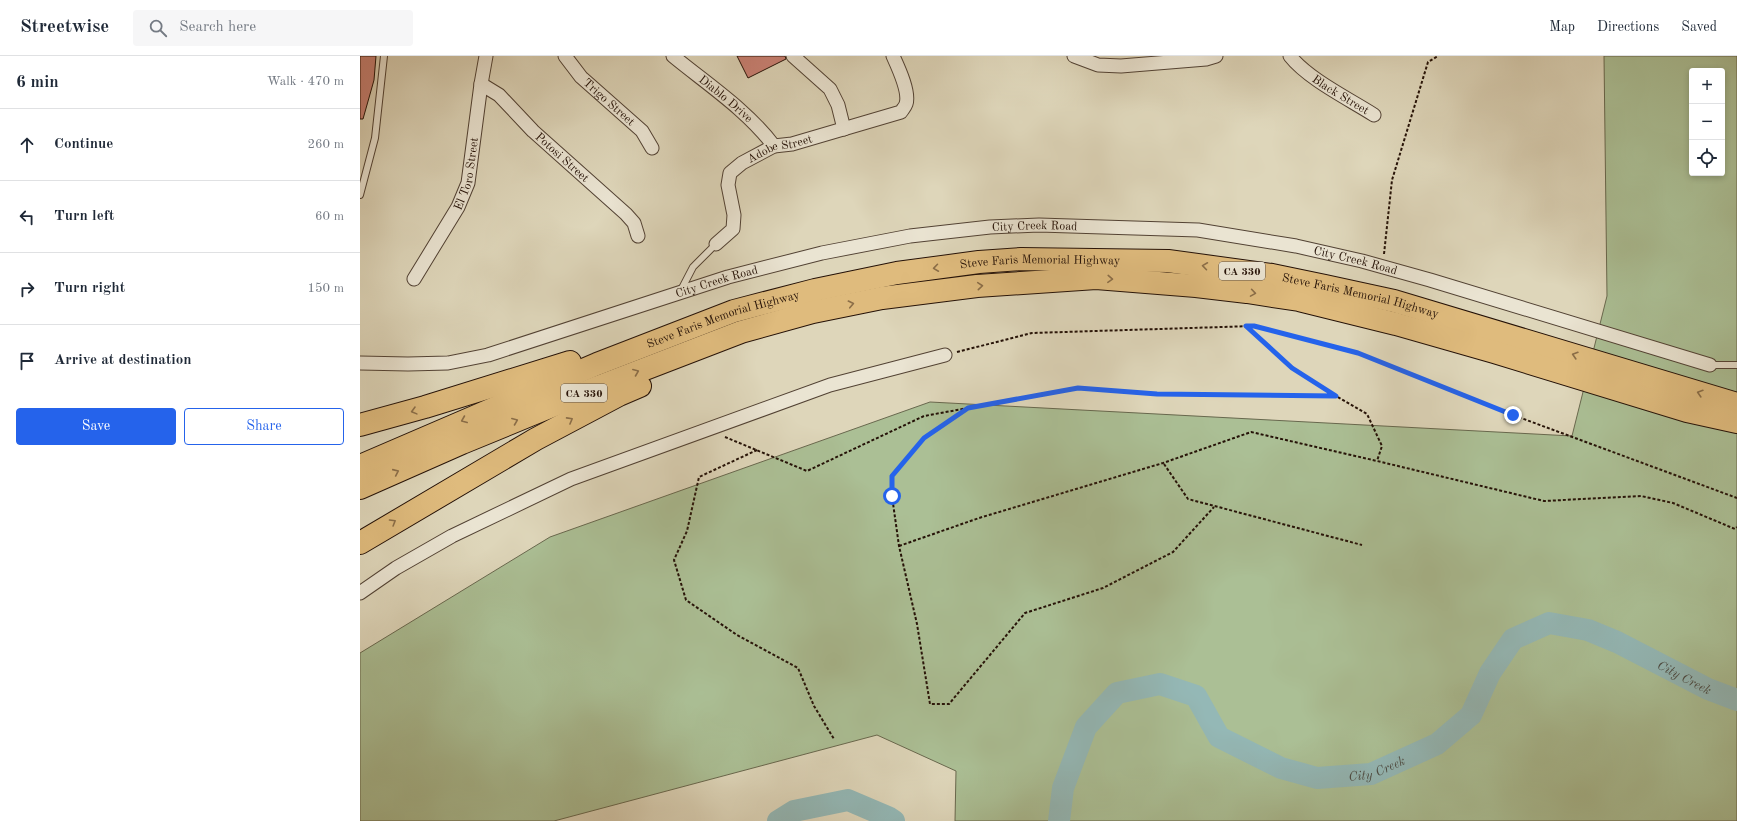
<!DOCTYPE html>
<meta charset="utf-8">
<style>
body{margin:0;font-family:"Old Standard TT",serif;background:#f6f6f7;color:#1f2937}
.controls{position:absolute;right:12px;top:12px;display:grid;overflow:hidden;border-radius:4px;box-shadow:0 2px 6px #0003}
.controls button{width:36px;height:36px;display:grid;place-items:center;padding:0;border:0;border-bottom:1px solid #e0e1e3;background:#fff;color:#1f2937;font:20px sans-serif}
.stop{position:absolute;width:12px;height:12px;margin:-9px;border:3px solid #2563eb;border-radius:50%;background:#fff}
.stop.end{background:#2563eb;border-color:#fff;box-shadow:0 1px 4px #0008}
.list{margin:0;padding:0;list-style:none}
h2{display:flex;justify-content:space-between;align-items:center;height:52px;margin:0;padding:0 16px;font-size:17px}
h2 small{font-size:13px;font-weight:400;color:#747a83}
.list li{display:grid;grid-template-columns:26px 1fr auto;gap:12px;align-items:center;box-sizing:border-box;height:72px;padding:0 16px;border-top:1px solid #e0e1e3}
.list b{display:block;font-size:15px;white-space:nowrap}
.list em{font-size:13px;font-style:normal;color:#747a83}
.actions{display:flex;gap:8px;padding:12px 16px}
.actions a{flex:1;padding:9px 0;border:1px solid #2563eb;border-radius:4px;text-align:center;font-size:14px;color:#2563eb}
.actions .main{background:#2563eb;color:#fff}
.icon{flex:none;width:22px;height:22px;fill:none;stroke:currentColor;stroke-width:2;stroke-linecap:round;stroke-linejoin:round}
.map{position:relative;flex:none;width:1377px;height:765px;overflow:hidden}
header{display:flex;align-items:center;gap:24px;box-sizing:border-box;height:56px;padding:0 20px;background:#fff;border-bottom:1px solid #e0e1e3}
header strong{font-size:19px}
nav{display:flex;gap:22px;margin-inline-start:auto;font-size:14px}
.search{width:280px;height:36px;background:#f6f6f7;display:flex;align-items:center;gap:10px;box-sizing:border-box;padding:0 14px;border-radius:4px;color:#747a83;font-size:15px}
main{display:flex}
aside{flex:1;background:#fff}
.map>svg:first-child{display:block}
.green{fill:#abbf95;stroke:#68684e;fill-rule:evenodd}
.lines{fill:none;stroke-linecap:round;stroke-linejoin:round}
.river{stroke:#94b8b6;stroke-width:22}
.building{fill:#cb8276;stroke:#241107}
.service-casing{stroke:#524234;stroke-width:8}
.minor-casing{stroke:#524234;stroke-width:15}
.motorway-casing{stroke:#241107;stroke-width:24}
.path{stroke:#241107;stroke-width:2;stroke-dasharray:3 2;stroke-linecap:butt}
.service{stroke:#eae4d2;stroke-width:6}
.minor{stroke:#eae4d2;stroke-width:13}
.motorway{stroke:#dfbb7d;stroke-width:22}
.oneway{stroke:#8b6e48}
.route{stroke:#2563eb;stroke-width:5}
.labels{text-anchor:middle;stroke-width:3;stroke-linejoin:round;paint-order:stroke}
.shield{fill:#eae4d2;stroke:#5f5044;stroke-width:1}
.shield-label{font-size:11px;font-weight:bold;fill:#241107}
.street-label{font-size:12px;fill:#241107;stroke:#eae4d2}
.water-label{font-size:13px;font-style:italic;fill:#4b4b44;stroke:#eae4d2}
</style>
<header>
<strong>Streetwise</strong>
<div class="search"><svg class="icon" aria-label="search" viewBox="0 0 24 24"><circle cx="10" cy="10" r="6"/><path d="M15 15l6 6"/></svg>Search here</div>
<nav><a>Map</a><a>Directions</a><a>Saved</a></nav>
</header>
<main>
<aside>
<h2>6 min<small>Walk · 470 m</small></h2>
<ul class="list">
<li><svg class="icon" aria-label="ahead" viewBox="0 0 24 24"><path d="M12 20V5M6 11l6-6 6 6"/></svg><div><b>Continue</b></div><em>260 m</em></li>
<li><svg class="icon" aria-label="left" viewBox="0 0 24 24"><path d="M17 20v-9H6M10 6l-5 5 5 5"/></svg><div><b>Turn left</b></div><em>60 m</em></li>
<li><svg class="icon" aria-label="right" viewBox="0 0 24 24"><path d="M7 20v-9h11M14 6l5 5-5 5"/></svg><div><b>Turn right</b></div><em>150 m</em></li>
<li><svg class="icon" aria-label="arrive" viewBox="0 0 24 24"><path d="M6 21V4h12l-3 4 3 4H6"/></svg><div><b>Arrive at destination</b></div></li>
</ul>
<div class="actions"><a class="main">Save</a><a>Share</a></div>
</aside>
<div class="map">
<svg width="1377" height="765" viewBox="0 0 1377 765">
<rect width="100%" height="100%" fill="#ded6ba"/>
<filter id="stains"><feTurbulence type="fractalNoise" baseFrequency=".005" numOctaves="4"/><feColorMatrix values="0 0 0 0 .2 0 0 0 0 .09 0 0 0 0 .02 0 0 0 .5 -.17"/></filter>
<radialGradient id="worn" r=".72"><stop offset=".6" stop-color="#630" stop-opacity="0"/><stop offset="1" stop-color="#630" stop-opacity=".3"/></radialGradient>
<!-- green -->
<path class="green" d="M1244,0H1377V765H595L596,715L517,679L194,765H0V597L190,481L570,346L1212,380L1247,240ZM1332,15H1362V117H1332Z"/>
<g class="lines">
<!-- river -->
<g class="river">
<polyline points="418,765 434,755 488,744 528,761 534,765"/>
<path id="s1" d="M699,765L703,732L726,671L757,637L800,628L836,640L859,681L921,712L957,722L1011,718L1077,688L1111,659L1130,617L1153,583L1189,567L1228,574L1257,586L1348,633L1377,644"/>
</g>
</g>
<!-- building -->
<g class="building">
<polygon points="0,0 16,0 14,24 3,63 0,63"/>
<polygon points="377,0 425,0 426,3 388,22"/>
</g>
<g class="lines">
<defs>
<g id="service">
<polyline points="0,139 15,82 24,0"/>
<polyline points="320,236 333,211 356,188"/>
<polyline points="1350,309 1377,309"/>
</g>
<g id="minor">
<path id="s2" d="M205,0L221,21L282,75L292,92"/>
<path id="s3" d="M313,0C347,28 387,54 414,90"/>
<polyline points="433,0 470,33 478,49 484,73"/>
<polyline points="714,0 738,9 761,10 846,3 856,0"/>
<path id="s4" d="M930,0C948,23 989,43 1014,59"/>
<path id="s5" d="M121,28L139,39L173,75L266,158L274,167L278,180"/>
<path id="s6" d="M356,188L373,173L374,159L368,129L370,117L382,107L414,90L432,88L541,56C542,54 545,51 546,48C550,36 538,11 533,0"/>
<path id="s7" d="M54,223L98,151L108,127L121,28L126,0"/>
<path id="s8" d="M0,307L48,308L88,307L128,299L368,221L462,197L550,180L630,171L679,169L838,174L936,190L1002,205L1070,224L1350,309"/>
<polyline points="0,537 36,512 92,480 211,423 470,329 585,299"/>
</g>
<g id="motorway">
<polyline points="0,369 65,351 210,306"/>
<path id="s9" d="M0,410L237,308L374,255L455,234L537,217L619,206L661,203L808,205L912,219L965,230L1034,245L1377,348"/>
<polyline points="0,432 102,387 238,331 381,276 453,256 522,242 617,230 736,222 836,230 887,236 939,244 1036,268 1134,296 1327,355 1377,366"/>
<polyline points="0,487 176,383 259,339 280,330"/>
</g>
</defs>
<!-- service casing -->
<use href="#service" class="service-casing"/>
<!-- minor casing -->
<use href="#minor" class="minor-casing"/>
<!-- motorway casing -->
<use href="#motorway" class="motorway-casing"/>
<!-- path -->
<g class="path">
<polyline points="1024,198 1032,124 1068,6 1078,0"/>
<polyline points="887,271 932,311 976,340"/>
<polyline points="597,296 672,277 894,270 998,297 1153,359 1377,442"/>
<polyline points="607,353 564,382 532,420 532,440 539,490 557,568 570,648 589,648 665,557 743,532 813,496 854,451"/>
<polyline points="365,381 447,415 564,360 718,332 797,338 976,340 1007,358 1022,390 1017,405"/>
<polyline points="397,394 339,421 327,475 314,504 326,544 377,579 438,612 454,650 474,683"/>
<polyline points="804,408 828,443 1002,489"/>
<polyline points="539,490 619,462 803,407 891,376 1017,405 1184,445 1281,440 1313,447 1375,473 1377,471"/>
</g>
<!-- service -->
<use href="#service" class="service"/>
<!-- minor -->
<use href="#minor" class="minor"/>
<!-- motorway -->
<use href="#motorway" class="motorway"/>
</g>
<!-- one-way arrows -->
<defs><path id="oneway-chevron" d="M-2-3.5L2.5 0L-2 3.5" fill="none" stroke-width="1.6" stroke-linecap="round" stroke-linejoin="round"/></defs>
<g class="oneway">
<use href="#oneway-chevron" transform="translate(845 210) rotate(-172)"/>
<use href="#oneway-chevron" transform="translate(576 212) rotate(172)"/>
<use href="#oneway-chevron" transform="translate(750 223) rotate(3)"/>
<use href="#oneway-chevron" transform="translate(620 230) rotate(-5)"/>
<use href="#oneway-chevron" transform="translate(893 237) rotate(9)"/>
<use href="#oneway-chevron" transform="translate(491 248) rotate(-12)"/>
<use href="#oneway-chevron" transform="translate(1215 299) rotate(-163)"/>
<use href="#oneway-chevron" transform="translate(276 316) rotate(-22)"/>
<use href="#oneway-chevron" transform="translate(1340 337) rotate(-163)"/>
<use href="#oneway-chevron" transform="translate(54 355) rotate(165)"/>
<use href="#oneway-chevron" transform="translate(104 364) rotate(157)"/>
<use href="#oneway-chevron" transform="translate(210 364) rotate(-29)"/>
<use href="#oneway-chevron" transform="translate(155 365) rotate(-22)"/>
<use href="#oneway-chevron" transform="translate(36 416) rotate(-24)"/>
<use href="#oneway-chevron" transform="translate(33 466) rotate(-31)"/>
</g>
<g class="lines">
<!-- route -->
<polyline class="route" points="532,440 532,420 564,382 608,352 718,332 797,338 976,340 932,312 886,270 894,270 998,297 1153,359"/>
</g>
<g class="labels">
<!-- shield labels -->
<g class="shield">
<rect x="859" y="206" width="46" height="18" rx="3"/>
<rect x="201" y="328" width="46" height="18" rx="3"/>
</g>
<g class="shield-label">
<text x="882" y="219">CA 330</text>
<text x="224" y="341">CA 330</text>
</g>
<!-- street labels -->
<g class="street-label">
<text dy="4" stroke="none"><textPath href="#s4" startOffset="64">Black Street</textPath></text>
<text dy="4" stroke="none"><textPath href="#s3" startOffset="68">Diablo Drive</textPath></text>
<text dy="4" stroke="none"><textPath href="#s2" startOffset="64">Trigo Street</textPath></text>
<text dy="4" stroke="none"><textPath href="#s6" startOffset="136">Adobe Street</textPath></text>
<text dy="4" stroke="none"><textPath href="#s5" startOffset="110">Potosi Street</textPath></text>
<text dy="4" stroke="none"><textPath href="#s7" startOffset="119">El Toro Street</textPath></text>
<text dy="4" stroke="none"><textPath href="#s8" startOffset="693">City Creek Road</textPath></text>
<text dy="4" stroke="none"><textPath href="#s8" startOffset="1017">City Creek Road</textPath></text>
<text dy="4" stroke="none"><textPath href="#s9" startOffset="716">Steve Faris Memorial Highway</textPath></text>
<text dy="4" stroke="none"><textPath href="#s8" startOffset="369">City Creek Road</textPath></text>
<text dy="4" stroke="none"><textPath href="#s9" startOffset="1040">Steve Faris Memorial Highway</textPath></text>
<text dy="4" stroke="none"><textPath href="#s9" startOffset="392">Steve Faris Memorial Highway</textPath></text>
</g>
<!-- water labels -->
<g class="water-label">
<text dy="5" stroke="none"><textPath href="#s1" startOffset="825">City Creek</textPath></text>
<text dy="5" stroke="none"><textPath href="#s1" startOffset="441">City Creek</textPath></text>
</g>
</g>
<rect width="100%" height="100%" filter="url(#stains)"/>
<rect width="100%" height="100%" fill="url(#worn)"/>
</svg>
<div class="controls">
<button>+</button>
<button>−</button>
<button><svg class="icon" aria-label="locate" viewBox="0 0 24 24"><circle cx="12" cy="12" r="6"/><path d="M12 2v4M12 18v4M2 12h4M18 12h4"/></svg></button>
</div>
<div class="stop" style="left:532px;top:440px"></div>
<div class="stop end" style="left:1153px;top:359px"></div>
</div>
</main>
